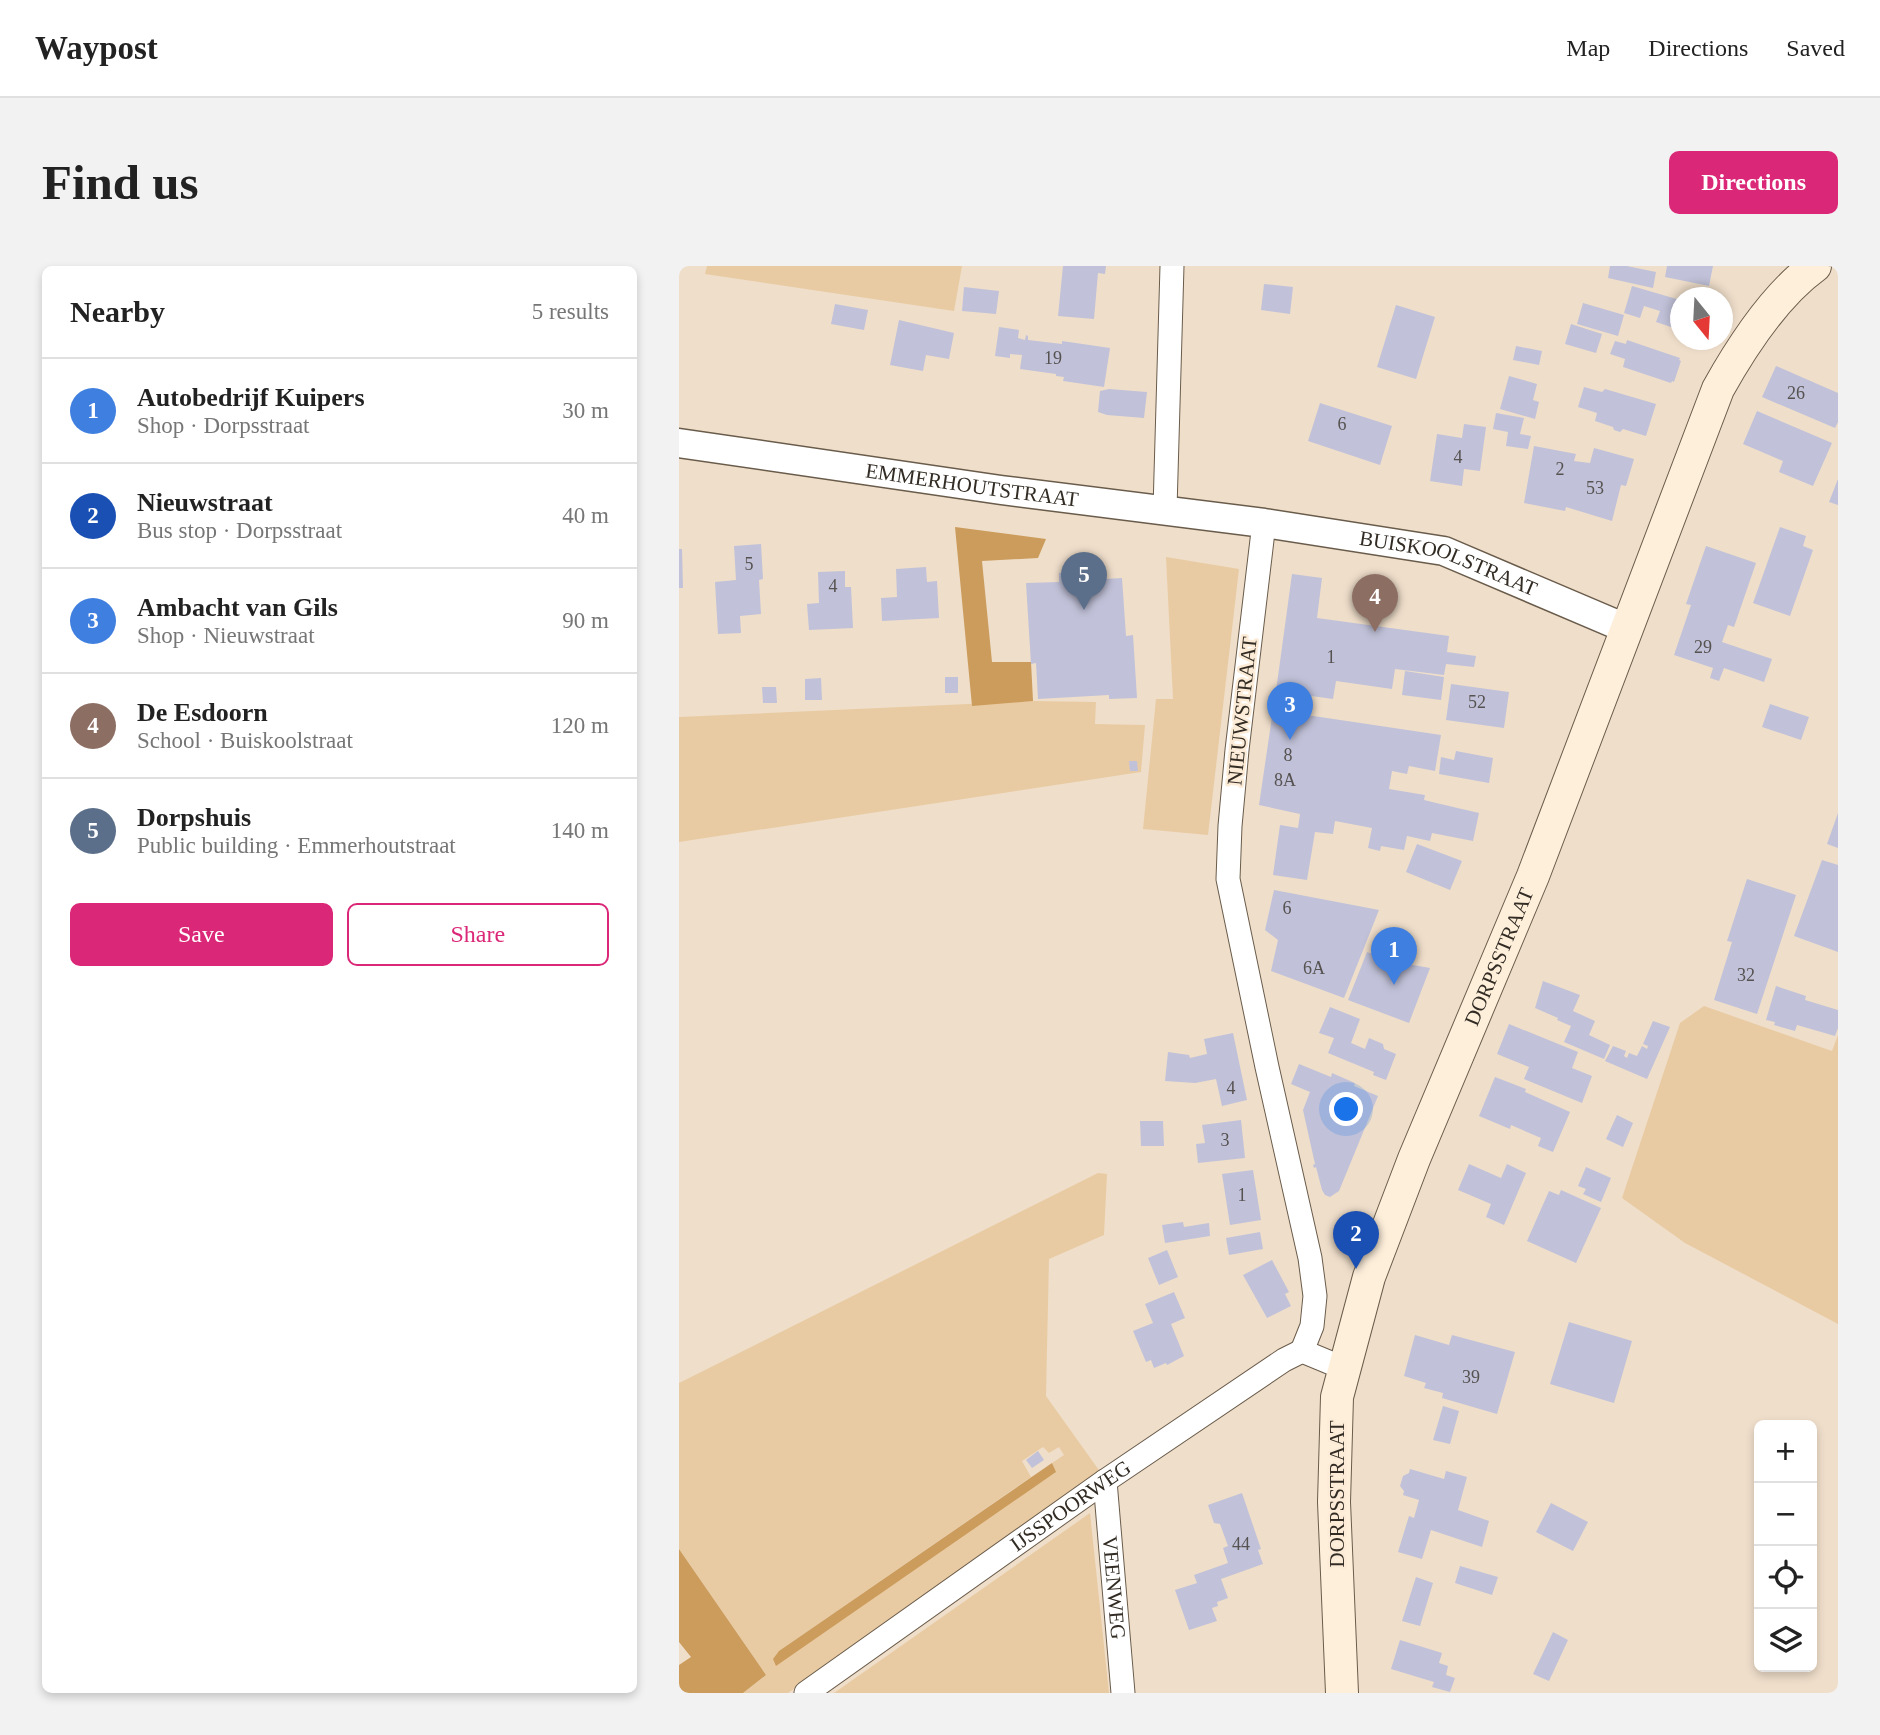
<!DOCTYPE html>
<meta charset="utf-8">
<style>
body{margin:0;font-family:Georgia,serif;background:#f2f2f2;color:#222}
.controls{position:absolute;right:21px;bottom:21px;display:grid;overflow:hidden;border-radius:10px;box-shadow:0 4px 10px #0003}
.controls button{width:63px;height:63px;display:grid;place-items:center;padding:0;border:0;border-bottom:2px solid #e0e0e0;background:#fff;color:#222;font:35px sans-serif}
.compass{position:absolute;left:991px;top:21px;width:63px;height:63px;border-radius:50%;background:#fff;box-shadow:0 4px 10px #0003;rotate:162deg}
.you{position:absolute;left:668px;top:844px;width:24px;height:24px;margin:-18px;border:5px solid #fff;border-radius:50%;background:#1a73e8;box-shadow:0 0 0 10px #1a73e833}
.badge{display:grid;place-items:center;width:46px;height:46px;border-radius:50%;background:#db2777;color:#fff;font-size:23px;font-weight:700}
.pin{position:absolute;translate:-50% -58px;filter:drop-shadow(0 2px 4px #0008)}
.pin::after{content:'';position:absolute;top:37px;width:24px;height:21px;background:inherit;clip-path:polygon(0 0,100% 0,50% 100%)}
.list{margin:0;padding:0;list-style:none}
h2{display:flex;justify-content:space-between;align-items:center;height:91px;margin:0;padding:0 28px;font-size:30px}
h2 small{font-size:23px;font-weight:400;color:#767676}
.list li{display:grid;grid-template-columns:46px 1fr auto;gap:21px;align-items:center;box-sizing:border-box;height:105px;padding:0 28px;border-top:2px solid #e0e0e0}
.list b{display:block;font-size:26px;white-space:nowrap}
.list p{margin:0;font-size:23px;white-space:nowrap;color:#767676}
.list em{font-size:23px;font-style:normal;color:#767676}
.actions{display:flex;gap:14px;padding:21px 28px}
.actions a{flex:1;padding:16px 0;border:2px solid #db2777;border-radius:10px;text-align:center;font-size:24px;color:#db2777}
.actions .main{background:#db2777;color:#fff}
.icon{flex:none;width:38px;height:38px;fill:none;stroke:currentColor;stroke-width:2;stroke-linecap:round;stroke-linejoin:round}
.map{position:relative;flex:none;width:1159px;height:1427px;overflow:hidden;border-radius:10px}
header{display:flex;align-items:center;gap:42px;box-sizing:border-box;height:98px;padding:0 35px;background:#fff;border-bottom:2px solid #e0e0e0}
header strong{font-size:33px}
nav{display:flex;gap:38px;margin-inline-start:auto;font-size:24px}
.intro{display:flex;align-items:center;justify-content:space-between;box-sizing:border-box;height:168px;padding:0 42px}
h1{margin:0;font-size:49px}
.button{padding:18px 32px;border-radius:10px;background:#db2777;color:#fff;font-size:24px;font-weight:700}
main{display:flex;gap:42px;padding:0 42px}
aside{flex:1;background:#fff;border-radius:10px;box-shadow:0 4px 10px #0003}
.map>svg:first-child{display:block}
.green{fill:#e9cba3;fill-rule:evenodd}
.forest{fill:#cb9c5c}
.building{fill:#c1c2d9}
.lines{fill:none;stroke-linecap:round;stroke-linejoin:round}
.minor-casing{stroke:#6a5c4b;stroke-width:25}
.tertiary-casing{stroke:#6a5c4b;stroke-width:31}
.secondary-casing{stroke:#6a5c4b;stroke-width:34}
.minor{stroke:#fff;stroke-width:23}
.tertiary{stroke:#fff;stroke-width:28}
.secondary{stroke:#feefdb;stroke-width:32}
.labels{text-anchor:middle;stroke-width:5;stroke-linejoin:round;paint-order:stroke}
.number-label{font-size:18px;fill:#565251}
.street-label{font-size:21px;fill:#322c24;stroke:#fcecd7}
</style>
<header>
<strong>Waypost</strong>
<nav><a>Map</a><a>Directions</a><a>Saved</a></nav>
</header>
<div class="intro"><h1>Find us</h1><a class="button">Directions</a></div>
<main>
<aside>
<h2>Nearby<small>5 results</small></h2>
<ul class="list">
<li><span class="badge" style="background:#3f7fe0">1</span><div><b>Autobedrijf Kuipers</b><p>Shop · Dorpsstraat</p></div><em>30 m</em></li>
<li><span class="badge" style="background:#1a4fb4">2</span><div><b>Nieuwstraat</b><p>Bus stop · Dorpsstraat</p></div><em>40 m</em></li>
<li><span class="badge" style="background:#3f7fe0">3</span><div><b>Ambacht van Gils</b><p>Shop · Nieuwstraat</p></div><em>90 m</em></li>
<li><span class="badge" style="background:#8d6e63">4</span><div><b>De Esdoorn</b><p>School · Buiskoolstraat</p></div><em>120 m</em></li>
<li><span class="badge" style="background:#5c6f8a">5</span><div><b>Dorpshuis</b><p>Public building · Emmerhoutstraat</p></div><em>140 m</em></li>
</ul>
<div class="actions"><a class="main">Save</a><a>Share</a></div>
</aside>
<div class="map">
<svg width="1159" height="1427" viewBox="0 0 1159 1427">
<rect width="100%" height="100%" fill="#efdeca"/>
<!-- green -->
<g class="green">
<polygon points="28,0 283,0 275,45 26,8"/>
<polygon points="487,291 560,303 529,569 464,563 477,433 494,433"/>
<polygon points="354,435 417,436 416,458 466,459 462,506 0,576 0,451"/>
<polygon points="1025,740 1153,785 1159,769 1159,1058 1006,977 943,932 1001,757"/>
<path d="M419,907L428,908L425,969L370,993L367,1130L422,1207L109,1427H64L87,1409L0,1283V1117ZM364,1181L370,1187L380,1181L385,1189L373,1197L376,1207L100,1385L352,1211L343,1195Z"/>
<polygon points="411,1247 430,1427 155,1427"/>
</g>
<!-- forest -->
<g class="forest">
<polygon points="276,261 367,273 359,292 303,295 313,396 352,396 354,435 293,440"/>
<polygon points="373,1197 377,1206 97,1400 94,1393 100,1385"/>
<polygon points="0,1283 87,1409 64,1427 0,1427 0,1399 12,1391 0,1376"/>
</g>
<!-- building -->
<g class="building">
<polygon points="384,0 427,0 426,8 419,7 415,53 379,50"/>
<polygon points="931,0 948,0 977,6 974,22 929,12"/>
<polygon points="988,0 1034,0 1030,20 986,11"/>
<polygon points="585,18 614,21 611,48 582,44"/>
<polygon points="953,20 1001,34 1001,64 977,56 981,45 965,40 961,52 945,47"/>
<polygon points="285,21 320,25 317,48 283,45"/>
<polygon points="904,37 945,49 939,70 898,58"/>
<polygon points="156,38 189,44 185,64 152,58"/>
<polygon points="717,39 756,51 737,113 698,101"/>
<polygon points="220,54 275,67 270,93 247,89 244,105 211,99"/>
<polygon points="892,58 923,68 917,87 886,78"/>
<polygon points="320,61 340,64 339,72 346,74 347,69 349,70 349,74 383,78 383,75 431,82 425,121 384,115 385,111 377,110 377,108 341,103 343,89 331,88 331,92 316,90"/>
<polygon points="948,74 1001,92 1000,94 1002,95 995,116 993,115 992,117 944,101 946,93 931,88 936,75 947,78"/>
<polygon points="837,80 863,85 860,99 834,94"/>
<polygon points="1097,100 1159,127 1159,156 1156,162 1083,131"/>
<polygon points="830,110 858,118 854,134 860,136 856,153 821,143"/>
<polygon points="905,121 923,126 926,123 977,138 967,170 944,163 941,166 935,164 934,161 916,155 918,147 899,141"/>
<polygon points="430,123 468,126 465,152 428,149 419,146 421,125"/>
<polygon points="641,137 713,160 701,199 629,175"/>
<polygon points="1078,145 1153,177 1134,220 1100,206 1104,195 1064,178"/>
<polygon points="817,147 845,152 841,168 852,170 849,183 827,180 829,166 814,163"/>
<polygon points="785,158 807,161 801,205 785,203 783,220 751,215 758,168 783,172"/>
<polygon points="855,180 897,188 895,195 911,197 915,182 955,193 947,220 942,219 933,255 887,241 886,245 845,237"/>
<polygon points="1159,213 1159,239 1150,236"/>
<polygon points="1101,261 1127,270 1124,280 1134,284 1111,350 1074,337"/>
<polygon points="82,278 84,313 80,314 82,348 61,350 62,367 39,368 36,316 57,314 55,280"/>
<polygon points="1027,280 1077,297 1055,361 1049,359 1043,376 1093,393 1085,416 1045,402 1040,415 1031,412 1034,402 995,389 1012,339 1007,338"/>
<polygon points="0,283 3,283 4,322 0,322"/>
<polygon points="247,301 248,316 258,315 260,352 203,355 202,332 218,331 217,303"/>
<polygon points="166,305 166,321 172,321 174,362 130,364 128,338 140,337 139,306"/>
<polygon points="399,306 410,306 410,314 443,312 447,370 454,369 458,432 430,433 430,429 359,433 357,397 352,398 347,317 380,316 380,307"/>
<polygon points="613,308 643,312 638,352 770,370 768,386 797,390 795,401 767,398 765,409 716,403 713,423 657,415 654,433 597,425"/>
<polygon points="726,405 765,411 762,434 723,429"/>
<rect x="266" y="411" width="13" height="16"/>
<polygon points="142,412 143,434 126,434 126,413"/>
<polygon points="772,418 830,426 825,462 767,454"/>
<polygon points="83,421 97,421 98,437 84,437"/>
<polygon points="1091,438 1130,451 1122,474 1083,461"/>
<polygon points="594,444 762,469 756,505 730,500 728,508 713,505 710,523 746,529 745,534 753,536 800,547 794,575 753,567 751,575 728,570 725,584 702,580 701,585 689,582 693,562 656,555 654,568 636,566 628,614 594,609 601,559 619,562 621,548 580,539"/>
<polygon points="777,485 814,492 810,517 760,508 762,491 775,494"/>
<polygon points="450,495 458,495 459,505 451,505"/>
<polygon points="1159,547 1159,582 1148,578"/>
<polygon points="738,578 783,595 771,624 727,606"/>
<polygon points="1143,594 1159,599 1159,686 1115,670"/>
<polygon points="1068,613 1117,629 1078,748 1035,734 1053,676 1048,675"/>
<polygon points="595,624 700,644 665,732 592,705 599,674 586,664"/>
<polygon points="688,686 717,696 751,702 730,757 669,734"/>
<polygon points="864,715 901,729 894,745 916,755 910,769 931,779 925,793 885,776 892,760 878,754 879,752 856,742"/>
<polygon points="1097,720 1127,730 1126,734 1159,744 1159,762 1156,770 1118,759 1116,765 1095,759 1096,756 1087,754"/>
<polygon points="651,741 681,753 672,777 686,783 690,772 704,778 705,783 717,788 707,814 694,809 695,806 649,787 655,772 640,767"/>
<polygon points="974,755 991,761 968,813 926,795 934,780 947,785 945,790 948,792 950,787 958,790 963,780 968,783 969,780 964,778"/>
<polygon points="830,758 899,786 893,802 913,810 903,837 845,813 850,801 818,788"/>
<polygon points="554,767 568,834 543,840 537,813 516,817 486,815 489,786 510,789 511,792 528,788 525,773"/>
<polygon points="620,798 652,811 653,807 676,817 675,820 699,830 660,925 651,931 646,929 643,924 637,901 635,902 634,899 636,898 624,844 631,826 612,818"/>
<polygon points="816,811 847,823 846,826 891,846 874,886 859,880 862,872 832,859 831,863 800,850"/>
<polygon points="938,849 954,857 944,881 927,873"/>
<polygon points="562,854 566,892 519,897 517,878 526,877 523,859"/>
<polygon points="461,855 484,855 485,880 462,880"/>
<polygon points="790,898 822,912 828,898 847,907 825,959 807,951 812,938 779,924"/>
<polygon points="907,901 932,912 922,936 904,928 907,923 899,920"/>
<polygon points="574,904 582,954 551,959 543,908"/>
<polygon points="882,924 922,942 897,997 848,975 870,925 880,929"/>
<polygon points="504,956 505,961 530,957 531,970 486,977 483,959"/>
<polygon points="581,966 584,983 550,989 547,972"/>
<polygon points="488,984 499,1011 480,1019 469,992"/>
<polygon points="593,994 610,1026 606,1028 612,1040 588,1052 564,1009"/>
<polygon points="495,1026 506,1052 492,1058 505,1090 488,1099 487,1097 475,1102 472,1094 467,1096 454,1065 474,1057 466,1038"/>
<polygon points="890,1056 953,1075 935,1137 871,1118"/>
<polygon points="736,1069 770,1079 773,1069 836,1086 818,1148 763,1132 764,1127 745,1122 747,1117 725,1110"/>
<polygon points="764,1140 780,1145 771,1178 754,1174"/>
<polygon points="359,1185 365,1194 353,1202 347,1194"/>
<polygon points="731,1203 765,1213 767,1205 788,1211 779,1244 810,1255 803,1281 752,1264 743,1293 719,1286 730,1250 735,1252 740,1234 724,1229 725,1225 721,1220 724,1210 730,1207"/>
<polygon points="563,1227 582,1283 579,1284 584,1298 542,1313 549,1332 538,1336 539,1340 533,1342 538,1355 510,1364 496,1324 518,1317 515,1309 549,1297 544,1282 549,1280 541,1258 535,1257 529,1239"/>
<polygon points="872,1237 909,1256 894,1285 857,1266"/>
<polygon points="781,1300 819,1311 813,1329 776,1317"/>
<polygon points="737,1311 754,1317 741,1360 723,1355"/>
<polygon points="874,1366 889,1374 870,1415 854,1408"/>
<polygon points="721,1374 763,1387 760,1397 769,1400 767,1409 776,1412 771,1426 753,1421 755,1416 712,1403"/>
</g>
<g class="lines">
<defs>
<g id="minor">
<polyline points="486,243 493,0"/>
<polyline points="585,257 558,484 551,560 549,613 588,801 631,992 636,1030 633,1060 623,1085"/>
<path id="s1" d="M426,1215L444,1427"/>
<path id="s2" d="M127,1427L426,1215L605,1094L623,1085L664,1102"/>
</g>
<g id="tertiary">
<path id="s3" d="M0,177L322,224L585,257L765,285L946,362"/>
</g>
<g id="secondary">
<path id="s4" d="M663,1427L655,1236L658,1131L690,1011L735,893L854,610L1039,123C1063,80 1096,29 1136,0"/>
</g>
</defs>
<!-- minor casing -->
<use href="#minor" class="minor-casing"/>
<!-- tertiary casing -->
<use href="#tertiary" class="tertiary-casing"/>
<!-- secondary casing -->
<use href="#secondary" class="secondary-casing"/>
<!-- minor -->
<use href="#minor" class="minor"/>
<!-- tertiary -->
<use href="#tertiary" class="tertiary"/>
<!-- secondary -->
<use href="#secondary" class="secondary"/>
</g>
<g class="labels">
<!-- number labels -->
<g class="number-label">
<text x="374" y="98">19</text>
<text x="1117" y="133">26</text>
<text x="663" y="164">6</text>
<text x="779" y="197">4</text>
<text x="881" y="209">2</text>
<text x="916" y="228">53</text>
<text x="70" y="304">5</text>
<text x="154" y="326">4</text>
<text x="1024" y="387">29</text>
<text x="652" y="397">1</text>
<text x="798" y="442">52</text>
<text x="609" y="495">8</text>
<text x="606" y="520">8A</text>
<text x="608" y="648">6</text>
<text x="635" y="708">6A</text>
<text x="1067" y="715">32</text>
<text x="552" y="828">4</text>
<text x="546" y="880">3</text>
<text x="563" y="935">1</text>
<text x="792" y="1117">39</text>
<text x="562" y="1284">44</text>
</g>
<!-- street labels -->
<g class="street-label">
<text dy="7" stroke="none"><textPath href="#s3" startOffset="296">EMMERHOUTSTRAAT</textPath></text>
<text dy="7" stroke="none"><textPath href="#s3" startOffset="780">BUISKOOLSTRAAT</textPath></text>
<text transform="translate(563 445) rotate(-84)" y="7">NIEUWSTRAAT</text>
<text dy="7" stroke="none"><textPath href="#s4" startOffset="766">DORPSSTRAAT</textPath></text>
<text transform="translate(658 1228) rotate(-90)" y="7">DORPSSTRAAT</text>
<text dy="7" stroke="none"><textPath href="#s2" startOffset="324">IJSSPOORWEG</textPath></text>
<text dy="7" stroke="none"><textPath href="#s1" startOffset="107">VEENWEG</textPath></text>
</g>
</g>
</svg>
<div class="controls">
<button>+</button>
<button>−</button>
<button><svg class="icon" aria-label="locate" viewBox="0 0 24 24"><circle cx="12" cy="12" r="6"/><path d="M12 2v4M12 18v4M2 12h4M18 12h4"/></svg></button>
<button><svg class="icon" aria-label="layers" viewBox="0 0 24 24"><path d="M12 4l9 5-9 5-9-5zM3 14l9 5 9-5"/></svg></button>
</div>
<svg class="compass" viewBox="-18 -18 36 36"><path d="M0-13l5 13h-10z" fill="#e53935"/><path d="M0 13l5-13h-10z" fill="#767676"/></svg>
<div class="you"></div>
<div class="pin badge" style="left:715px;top:719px;background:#3f7fe0">1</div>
<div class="pin badge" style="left:677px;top:1003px;background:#1a4fb4">2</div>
<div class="pin badge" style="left:611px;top:474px;background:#3f7fe0">3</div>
<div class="pin badge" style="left:696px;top:366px;background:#8d6e63">4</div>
<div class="pin badge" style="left:405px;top:344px;background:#5c6f8a">5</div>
</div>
</main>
